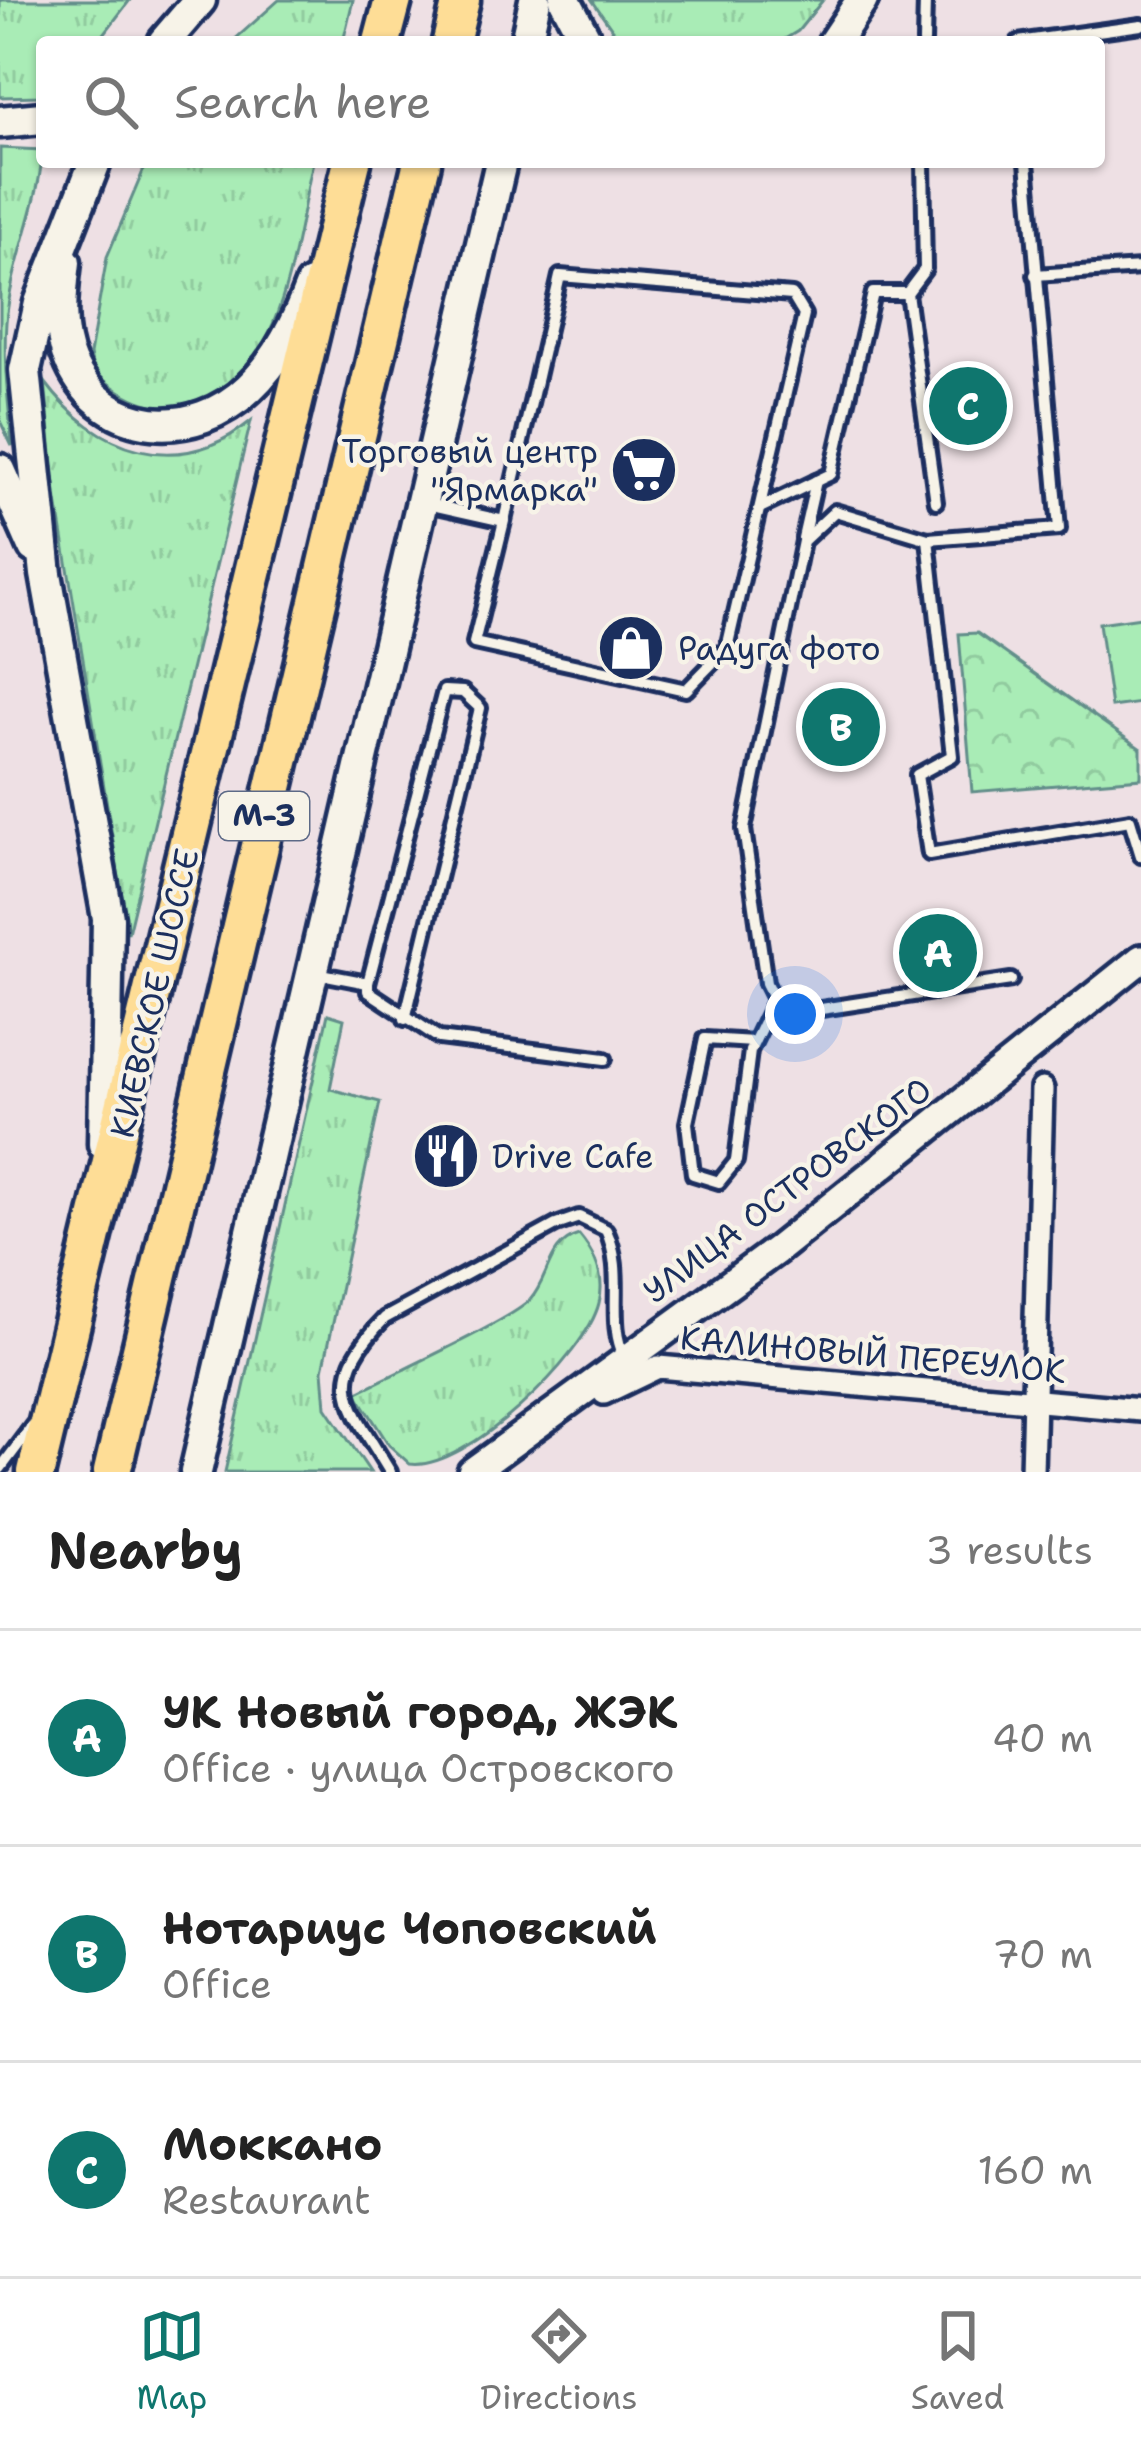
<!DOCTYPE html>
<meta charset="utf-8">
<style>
body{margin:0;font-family:"Shantell Sans",sans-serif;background:#f6f6f6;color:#222}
.you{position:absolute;left:795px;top:1014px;width:42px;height:42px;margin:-30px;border:9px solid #fff;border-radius:50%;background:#1a73e8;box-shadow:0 0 0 18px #1a73e833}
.badge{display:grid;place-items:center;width:78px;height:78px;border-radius:50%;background:#0f766e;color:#fff;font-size:39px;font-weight:700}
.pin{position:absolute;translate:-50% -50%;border:6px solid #fff;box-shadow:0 3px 12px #0006}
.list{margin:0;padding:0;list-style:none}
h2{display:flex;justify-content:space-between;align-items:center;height:156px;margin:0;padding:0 48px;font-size:51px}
h2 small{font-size:39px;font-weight:400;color:#767676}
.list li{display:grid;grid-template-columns:78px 1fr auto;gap:36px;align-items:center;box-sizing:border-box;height:216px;padding:0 48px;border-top:3px solid #e0e0e0}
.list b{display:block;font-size:45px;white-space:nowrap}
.list p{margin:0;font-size:39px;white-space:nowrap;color:#767676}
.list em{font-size:39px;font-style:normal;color:#767676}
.icon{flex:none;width:66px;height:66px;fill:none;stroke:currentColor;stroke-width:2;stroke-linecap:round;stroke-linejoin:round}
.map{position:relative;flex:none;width:1141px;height:1472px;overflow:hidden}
.search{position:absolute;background:#fff;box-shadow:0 3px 9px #0004;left:36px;right:36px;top:36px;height:132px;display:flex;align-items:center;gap:30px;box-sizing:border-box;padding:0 42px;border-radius:12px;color:#767676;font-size:45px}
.sheet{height:804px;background:#fff}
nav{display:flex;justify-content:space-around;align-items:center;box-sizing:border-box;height:168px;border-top:3px solid #e0e0e0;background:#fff;font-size:33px;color:#767676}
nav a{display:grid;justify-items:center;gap:6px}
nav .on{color:#0f766e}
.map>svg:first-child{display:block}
.grass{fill:url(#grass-tufts);stroke:#628e8a;stroke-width:3}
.park{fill:url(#park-crowns);stroke:#628e8a;stroke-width:3}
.pitch{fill:#a9ecb6;stroke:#628e8a;stroke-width:3}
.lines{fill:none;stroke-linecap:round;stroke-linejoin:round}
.service-casing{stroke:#1b2f5e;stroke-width:20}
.minor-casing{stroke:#1b2f5e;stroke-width:30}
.tertiary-casing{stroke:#1b2f5e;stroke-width:36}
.secondary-casing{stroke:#1b2f5e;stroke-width:39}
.trunk-casing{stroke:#1b2f5e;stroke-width:45}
.service{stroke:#f7f3e8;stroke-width:10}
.minor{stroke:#f7f3e8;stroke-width:21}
.tertiary{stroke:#f7f3e8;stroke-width:27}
.secondary{stroke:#f7f3e8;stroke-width:30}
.trunk{stroke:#fedd96;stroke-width:36}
.labels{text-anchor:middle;stroke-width:9;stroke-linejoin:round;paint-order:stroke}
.shield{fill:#f7f3e8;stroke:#5d6a87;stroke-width:3}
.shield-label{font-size:30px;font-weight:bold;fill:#1b2f5e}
.poi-label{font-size:33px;fill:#1b2f5e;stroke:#f7f3e8;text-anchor:start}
.street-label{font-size:33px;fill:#1b2f5e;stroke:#f7f3e8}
</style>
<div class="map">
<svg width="1141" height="1472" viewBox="0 0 1141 1472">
<defs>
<pattern id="grass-tufts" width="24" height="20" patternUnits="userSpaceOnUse" patternTransform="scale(3)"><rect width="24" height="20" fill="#a9ecb6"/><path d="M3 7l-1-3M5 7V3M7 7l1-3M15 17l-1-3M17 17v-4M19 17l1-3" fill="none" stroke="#91cb9f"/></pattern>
<pattern id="park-crowns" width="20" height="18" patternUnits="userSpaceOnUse" patternTransform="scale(3)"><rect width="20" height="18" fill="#a9ecb6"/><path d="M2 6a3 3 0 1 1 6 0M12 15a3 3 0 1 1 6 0" fill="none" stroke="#91cb9f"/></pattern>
</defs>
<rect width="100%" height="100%" fill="#eee0e4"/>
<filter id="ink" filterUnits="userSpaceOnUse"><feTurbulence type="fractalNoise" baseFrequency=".00833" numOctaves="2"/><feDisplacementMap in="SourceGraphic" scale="24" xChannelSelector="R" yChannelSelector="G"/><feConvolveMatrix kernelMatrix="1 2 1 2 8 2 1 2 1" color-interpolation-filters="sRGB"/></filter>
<g filter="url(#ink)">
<!-- grass -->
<g class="grass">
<polygon points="0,0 130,0 98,42 42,42 42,96 0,97"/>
<polygon points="279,0 353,0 343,42 232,42"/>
<polygon points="592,0 823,0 798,31 780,42 628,42 617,36"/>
<path d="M0,148L42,150C42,197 11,264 6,322C3,363 9,405 12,446L0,421Z"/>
<path d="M147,162H313C301,214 294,274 273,324C237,409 163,438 93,370L90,354L107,257Z"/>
<path d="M45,382C96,451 177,481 251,421L128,933L56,495Z"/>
<polygon points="328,1014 344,1019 330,1089 380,1102 323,1370 326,1407 370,1472 225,1472"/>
<path d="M579,1235C595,1254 606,1276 599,1303C586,1356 465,1472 410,1464L389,1445L356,1393C390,1375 510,1321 530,1300C550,1278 547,1244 579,1235Z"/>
</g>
<!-- park -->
<polygon class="park" points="977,633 1141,749 1141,778 972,792 959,634"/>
<!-- pitch -->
<polygon class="pitch" points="1141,617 1141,703 1111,707 1099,623"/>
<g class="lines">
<defs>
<g id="service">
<polyline points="924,42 925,0"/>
<polyline points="1018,42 1141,25"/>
<polyline points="923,162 925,269 907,293 936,502"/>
<polyline points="1035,275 1141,268"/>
<polyline points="428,504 504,521 560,276 792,295 804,315 727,648 686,690 474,643 504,521"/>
<polyline points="760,508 831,474 873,293 907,293"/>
<polyline points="803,538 816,481"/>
<polyline points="928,539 952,756 917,775 929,854 1130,820 1141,856"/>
<polyline points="316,973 368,983 444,691 463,692 480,708 405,1019"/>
<polyline points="1011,980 782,1015 766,983 744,829 803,541 835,511 928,539 1059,529 1027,162"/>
<polyline points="368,983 368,991 439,1038 605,1059"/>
<polyline points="754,1042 705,1039 687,1123 693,1174 719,1182 736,1161 750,1051 775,999"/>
<polyline points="0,1469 33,1425"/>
<path d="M390,1472C351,1406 321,1383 385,1318L556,1225L579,1217L606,1230C626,1274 606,1319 624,1356"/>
</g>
<g id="minor">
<polyline points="604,1393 658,1367 1141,1410"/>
<polyline points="1032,1472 1042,1089"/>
</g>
<polyline id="tertiary" points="472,1472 778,1249 1141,959"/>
<g id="secondary">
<polyline points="565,0 587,42"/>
<polyline points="164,42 200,0"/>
<polyline points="526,42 535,0"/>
<polyline points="834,42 862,0"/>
<polyline points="0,122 42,118"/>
<polyline points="95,162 40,303 25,370 46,574 108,918 104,1144"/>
<path d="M65,262C61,294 57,333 71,363C105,438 195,440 249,388C279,360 297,322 311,285"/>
<polyline points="0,470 34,547"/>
<polyline points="196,1472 501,162"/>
</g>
<g id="trunk">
<polyline points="382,42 393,0"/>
<polyline points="451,42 461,0"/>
<polyline points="36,1472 352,162"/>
<polyline points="112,1472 422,162"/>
</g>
</defs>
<!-- service casing -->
<use href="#service" class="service-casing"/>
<!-- minor casing -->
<use href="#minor" class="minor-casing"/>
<!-- tertiary casing -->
<use href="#tertiary" class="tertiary-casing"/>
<!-- secondary casing -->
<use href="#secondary" class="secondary-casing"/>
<!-- trunk casing -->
<use href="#trunk" class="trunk-casing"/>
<!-- service -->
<use href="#service" class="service"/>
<!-- minor -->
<use href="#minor" class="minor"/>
<!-- tertiary -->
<use href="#tertiary" class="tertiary"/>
<!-- secondary -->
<use href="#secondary" class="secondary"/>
<!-- trunk -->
<use href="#trunk" class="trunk"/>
</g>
</g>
<!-- icons -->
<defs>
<symbol id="supermarket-disc" viewBox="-11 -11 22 22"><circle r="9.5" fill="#1b2f5e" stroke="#f7f3e8"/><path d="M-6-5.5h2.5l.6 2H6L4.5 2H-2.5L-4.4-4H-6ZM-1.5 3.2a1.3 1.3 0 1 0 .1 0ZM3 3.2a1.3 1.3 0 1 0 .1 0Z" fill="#fff"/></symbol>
<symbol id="shop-disc" viewBox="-11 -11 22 22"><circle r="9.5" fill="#1b2f5e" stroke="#f7f3e8"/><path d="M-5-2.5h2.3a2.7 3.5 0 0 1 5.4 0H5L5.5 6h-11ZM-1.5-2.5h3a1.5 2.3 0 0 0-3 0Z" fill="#fff"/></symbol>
<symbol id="restaurant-disc" viewBox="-11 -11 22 22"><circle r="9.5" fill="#1b2f5e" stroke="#f7f3e8"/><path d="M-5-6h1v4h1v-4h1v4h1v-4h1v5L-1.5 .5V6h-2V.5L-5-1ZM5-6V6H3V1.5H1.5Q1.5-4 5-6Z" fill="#fff"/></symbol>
</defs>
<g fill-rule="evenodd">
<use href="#supermarket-disc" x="606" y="432" width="76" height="76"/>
<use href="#shop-disc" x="593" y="610" width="76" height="76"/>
<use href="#restaurant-disc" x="408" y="1118" width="76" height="76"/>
</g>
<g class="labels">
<!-- shield labels -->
<rect class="shield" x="219" y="792" width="90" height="48" rx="9"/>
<g class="shield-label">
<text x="264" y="826">М-3</text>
</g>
<!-- poi labels -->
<g class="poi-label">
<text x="598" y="463" text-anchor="end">Торговый центр<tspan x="598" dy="38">"Ярмарка"</tspan></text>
<text x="678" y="660">Радуга фото</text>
<text x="492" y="1168">Drive Cafe</text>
</g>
<!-- street labels -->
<g class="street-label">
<text transform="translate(154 993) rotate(-77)" y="12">КИЕВСКОЕ ШОССЕ</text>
<text transform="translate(787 1190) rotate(-37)" y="12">УЛИЦА ОСТРОВСКОГО</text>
<text transform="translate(873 1354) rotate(5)" y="12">КАЛИНОВЫЙ ПЕРЕУЛОК</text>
</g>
</g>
</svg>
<div class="you"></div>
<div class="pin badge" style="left:938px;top:953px">A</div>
<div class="pin badge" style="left:841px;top:727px">B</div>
<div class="pin badge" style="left:968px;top:406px">C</div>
<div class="search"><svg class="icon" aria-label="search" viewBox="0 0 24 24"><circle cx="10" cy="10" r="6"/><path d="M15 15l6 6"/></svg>Search here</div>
</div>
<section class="sheet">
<h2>Nearby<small>3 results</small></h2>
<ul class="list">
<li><span class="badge">A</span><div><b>УК Новый город, ЖЭК</b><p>Office · улица Островского</p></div><em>40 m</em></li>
<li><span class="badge">B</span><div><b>Нотариус Чоповский</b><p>Office</p></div><em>70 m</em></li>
<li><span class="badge">C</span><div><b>Моккано</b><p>Restaurant</p></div><em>160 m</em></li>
</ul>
</section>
<nav>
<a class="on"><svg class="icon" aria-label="map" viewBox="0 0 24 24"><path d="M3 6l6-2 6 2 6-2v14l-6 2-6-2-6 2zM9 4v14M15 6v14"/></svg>Map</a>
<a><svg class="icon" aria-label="directions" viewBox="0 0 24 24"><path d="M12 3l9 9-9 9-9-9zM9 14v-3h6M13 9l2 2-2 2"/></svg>Directions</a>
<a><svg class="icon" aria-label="saved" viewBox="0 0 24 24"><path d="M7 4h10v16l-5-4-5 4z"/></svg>Saved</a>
</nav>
